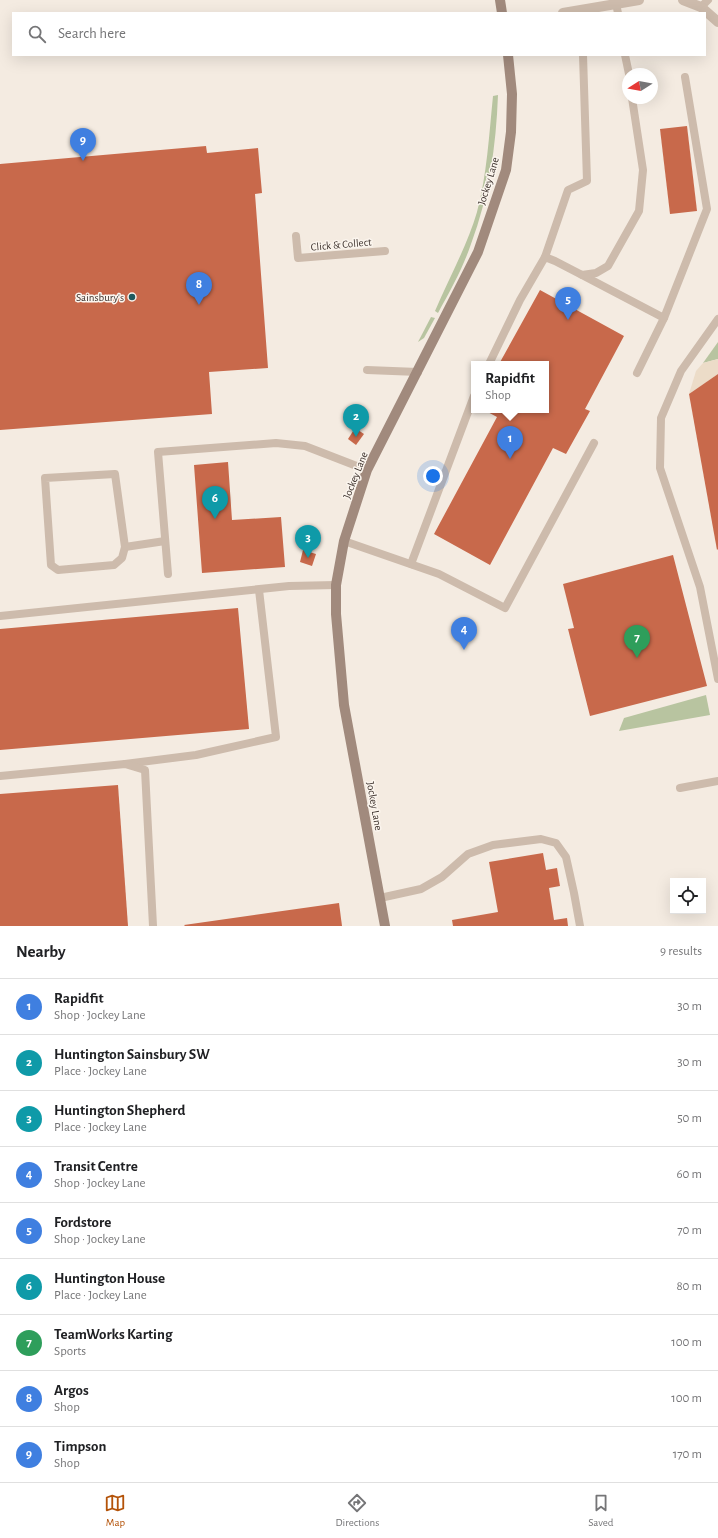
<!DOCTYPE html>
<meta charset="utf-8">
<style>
body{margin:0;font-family:"Alegreya Sans",sans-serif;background:#f2f2f2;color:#202124}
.controls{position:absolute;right:12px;bottom:12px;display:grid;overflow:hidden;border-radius:0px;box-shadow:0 4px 16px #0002}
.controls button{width:36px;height:36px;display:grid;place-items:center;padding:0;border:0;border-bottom:1px solid #e0e0e0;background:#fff;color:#202124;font:20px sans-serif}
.compass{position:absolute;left:622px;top:68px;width:36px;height:36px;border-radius:50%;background:#fff;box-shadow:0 4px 16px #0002;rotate:259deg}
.you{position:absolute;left:433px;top:476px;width:14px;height:14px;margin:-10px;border:3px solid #fff;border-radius:50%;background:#1a73e8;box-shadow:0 0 0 6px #1a73e833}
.badge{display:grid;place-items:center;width:26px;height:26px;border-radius:50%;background:#b45309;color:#fff;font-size:13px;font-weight:700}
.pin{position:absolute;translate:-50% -33px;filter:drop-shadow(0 1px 2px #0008)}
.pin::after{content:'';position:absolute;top:21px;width:14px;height:12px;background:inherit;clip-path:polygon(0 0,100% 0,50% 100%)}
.popup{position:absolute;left:471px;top:361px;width:78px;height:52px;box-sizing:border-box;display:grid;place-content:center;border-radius:0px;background:#fff;filter:drop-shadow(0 1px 3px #0005);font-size:13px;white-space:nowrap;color:#757577}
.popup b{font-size:15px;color:#202124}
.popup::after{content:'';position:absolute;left:50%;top:100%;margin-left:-8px;border:8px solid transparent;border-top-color:#fff}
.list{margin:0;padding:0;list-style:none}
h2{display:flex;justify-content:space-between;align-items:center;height:52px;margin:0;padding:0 16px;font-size:17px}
h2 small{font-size:13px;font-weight:400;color:#757577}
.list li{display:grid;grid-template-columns:26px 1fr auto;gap:12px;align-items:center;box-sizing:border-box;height:56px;padding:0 16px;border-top:1px solid #e0e0e0}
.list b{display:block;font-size:15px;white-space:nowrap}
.list p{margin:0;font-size:13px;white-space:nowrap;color:#757577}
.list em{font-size:13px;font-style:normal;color:#757577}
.icon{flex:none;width:22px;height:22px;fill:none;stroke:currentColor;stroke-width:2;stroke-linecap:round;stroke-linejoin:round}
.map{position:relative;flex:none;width:718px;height:926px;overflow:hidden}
.search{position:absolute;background:#fff;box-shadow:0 4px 16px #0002;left:12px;right:12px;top:12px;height:44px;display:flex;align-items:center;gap:10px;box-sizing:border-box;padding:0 14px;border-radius:0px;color:#757577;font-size:15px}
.sheet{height:556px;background:#fff}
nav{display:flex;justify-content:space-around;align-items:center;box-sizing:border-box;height:56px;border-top:1px solid #e0e0e0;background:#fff;font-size:11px;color:#757577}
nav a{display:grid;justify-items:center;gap:2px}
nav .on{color:#b45309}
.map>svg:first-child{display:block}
.green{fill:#b8c4a0}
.plaza{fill:#ecdcc8}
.building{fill:#c8694b}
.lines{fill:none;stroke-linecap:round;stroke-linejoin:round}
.lane{stroke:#cdbbac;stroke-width:8}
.street{stroke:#cdbbac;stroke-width:10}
.secondary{stroke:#a18a7d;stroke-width:10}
.poi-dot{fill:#1f5a5e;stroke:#fbf5ee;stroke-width:1.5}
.labels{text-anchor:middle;stroke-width:3;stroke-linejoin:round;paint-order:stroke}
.street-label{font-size:11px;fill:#3b302b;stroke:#fbf5ee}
.poi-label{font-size:11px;fill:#3b302b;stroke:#fbf5ee;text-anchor:end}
</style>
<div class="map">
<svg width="718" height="926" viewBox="0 0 718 926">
<rect width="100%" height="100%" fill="#f4ebe1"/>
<!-- green -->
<g class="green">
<path d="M498,95C496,147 489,196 471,244C463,268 450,291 438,313L435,311C449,278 467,246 477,212C487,175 489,135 493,96Z"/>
<polygon points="431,317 435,318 424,338 418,342"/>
<polygon points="718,342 718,359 703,363"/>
<polygon points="706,695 710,715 619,731 624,718"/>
</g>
<!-- plaza -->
<polygon class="plaza" points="718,359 718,374 689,394 696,371 703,363"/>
<!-- building -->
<g class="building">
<polygon points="687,126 697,211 670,214 660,129"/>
<polygon points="206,146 207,153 258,148 262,193 255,194 268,368 209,372 212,414 0,430 0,164"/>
<polygon points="540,290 624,336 585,409 590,411 566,454 553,448 490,565 434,534 497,417 484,410 546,410 546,364 499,364"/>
<polygon points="718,374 718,549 717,550 689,394"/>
<polygon points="355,428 364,434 356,445 348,439"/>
<polygon points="228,462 232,520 281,517 285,567 202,573 194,465"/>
<polygon points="303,550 316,554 312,566 300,562"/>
<polygon points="673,555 707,686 590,716 568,629 574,628 563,584"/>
<polygon points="238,608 249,729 0,750 0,629"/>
<polygon points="118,785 128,926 0,926 0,794"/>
<polygon points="543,853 546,870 557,868 560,886 549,888 554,920 567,918 568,926 453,926 452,920 498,912 489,862"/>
<polygon points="339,903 342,926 185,926 184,925"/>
</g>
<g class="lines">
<!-- lane -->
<g class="lane">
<polyline points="616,4 618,13"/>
<polyline points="701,7 708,0"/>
<polyline points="625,55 629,74"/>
<polyline points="296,236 298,258 385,251"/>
<polyline points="545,257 568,190 587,181 583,55"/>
<polyline points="582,275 664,318 637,373"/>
<polyline points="664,318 707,209 685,77"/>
<polyline points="718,319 681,371 661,418 660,468 700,587 718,679"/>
<polyline points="489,364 520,300 545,257 555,261 582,275 596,273 608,266 639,211 643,170 632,98"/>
<polyline points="367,370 418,372"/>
<polygon points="115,474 125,547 122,558 114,565 58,570 51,565 45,478"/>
<polyline points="344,541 439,574 505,608 594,443"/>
<polyline points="125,547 165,541"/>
<polyline points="411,564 474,396"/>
<polyline points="168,574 158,452 276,443 305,446 367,470"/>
<polyline points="0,616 289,586 336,585"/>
<polyline points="125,764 196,755 276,737 259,590"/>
<polyline points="0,776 125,764 145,770 153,926"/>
<polyline points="680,788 718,781"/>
<polyline points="380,898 421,889 442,877 468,854 493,845 541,839 556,843 566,857 574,893 580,926"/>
</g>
<!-- street -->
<g class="street">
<polyline points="683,0 701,7 718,22"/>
<polyline points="563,13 639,0"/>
</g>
<!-- secondary -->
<g class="secondary">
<polyline points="500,0 502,13"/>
<polyline points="385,926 344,705 336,614 336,585 344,541 367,470 478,252 506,170 511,132 512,94 508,55"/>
</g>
</g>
<!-- markers -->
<circle class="poi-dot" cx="132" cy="297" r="4"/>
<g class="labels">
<!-- street labels -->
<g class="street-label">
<text transform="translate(488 181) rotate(-73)" y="4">Jockey Lane</text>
<text transform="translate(341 244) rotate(-5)" y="4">Click &amp; Collect</text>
<text transform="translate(355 475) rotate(-68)" y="4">Jockey Lane</text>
<text transform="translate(375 806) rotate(80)" y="4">Jockey Lane</text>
</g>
<!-- poi labels -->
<g class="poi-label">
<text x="124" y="301">Sainsbury's</text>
</g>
</g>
</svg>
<div class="controls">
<button><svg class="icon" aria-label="locate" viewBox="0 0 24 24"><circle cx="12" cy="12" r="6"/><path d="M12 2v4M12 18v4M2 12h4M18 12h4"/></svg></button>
</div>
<svg class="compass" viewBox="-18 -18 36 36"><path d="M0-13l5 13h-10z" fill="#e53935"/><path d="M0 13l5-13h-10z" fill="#757577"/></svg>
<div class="you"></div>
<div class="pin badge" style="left:510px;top:459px;background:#3f7fe0">1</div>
<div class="popup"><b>Rapidfit</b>Shop</div>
<div class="pin badge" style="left:356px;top:437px;background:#0f9aa8">2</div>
<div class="pin badge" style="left:308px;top:558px;background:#0f9aa8">3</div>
<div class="pin badge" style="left:464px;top:650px;background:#3f7fe0">4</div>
<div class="pin badge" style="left:568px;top:320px;background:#3f7fe0">5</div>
<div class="pin badge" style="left:215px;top:519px;background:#0f9aa8">6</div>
<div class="pin badge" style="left:637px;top:658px;background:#2e9e5b">7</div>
<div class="pin badge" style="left:199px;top:305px;background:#3f7fe0">8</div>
<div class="pin badge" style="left:83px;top:161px;background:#3f7fe0">9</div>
<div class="search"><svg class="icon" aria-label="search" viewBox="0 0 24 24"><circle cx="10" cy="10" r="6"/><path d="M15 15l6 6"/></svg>Search here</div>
</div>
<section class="sheet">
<h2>Nearby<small>9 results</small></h2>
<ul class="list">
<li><span class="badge" style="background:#3f7fe0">1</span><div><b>Rapidfit</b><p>Shop · Jockey Lane</p></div><em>30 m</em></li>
<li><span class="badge" style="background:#0f9aa8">2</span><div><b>Huntington Sainsbury SW</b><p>Place · Jockey Lane</p></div><em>30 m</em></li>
<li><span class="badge" style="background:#0f9aa8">3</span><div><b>Huntington Shepherd</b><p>Place · Jockey Lane</p></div><em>50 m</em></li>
<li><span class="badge" style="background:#3f7fe0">4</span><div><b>Transit Centre</b><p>Shop · Jockey Lane</p></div><em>60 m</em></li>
<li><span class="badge" style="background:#3f7fe0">5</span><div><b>Fordstore</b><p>Shop · Jockey Lane</p></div><em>70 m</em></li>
<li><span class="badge" style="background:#0f9aa8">6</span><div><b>Huntington House</b><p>Place · Jockey Lane</p></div><em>80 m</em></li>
<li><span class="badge" style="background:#2e9e5b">7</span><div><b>TeamWorks Karting</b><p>Sports</p></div><em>100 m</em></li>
<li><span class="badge" style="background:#3f7fe0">8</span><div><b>Argos</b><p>Shop</p></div><em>100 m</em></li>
<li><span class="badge" style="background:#3f7fe0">9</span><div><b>Timpson</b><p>Shop</p></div><em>170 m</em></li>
</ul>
</section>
<nav>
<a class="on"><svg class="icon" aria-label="map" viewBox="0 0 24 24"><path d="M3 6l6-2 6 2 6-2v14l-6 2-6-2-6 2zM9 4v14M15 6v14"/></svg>Map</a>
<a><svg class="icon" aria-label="directions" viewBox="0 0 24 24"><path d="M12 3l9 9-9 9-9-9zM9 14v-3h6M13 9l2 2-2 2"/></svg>Directions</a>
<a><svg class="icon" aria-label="saved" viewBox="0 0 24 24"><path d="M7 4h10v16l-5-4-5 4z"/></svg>Saved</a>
</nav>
